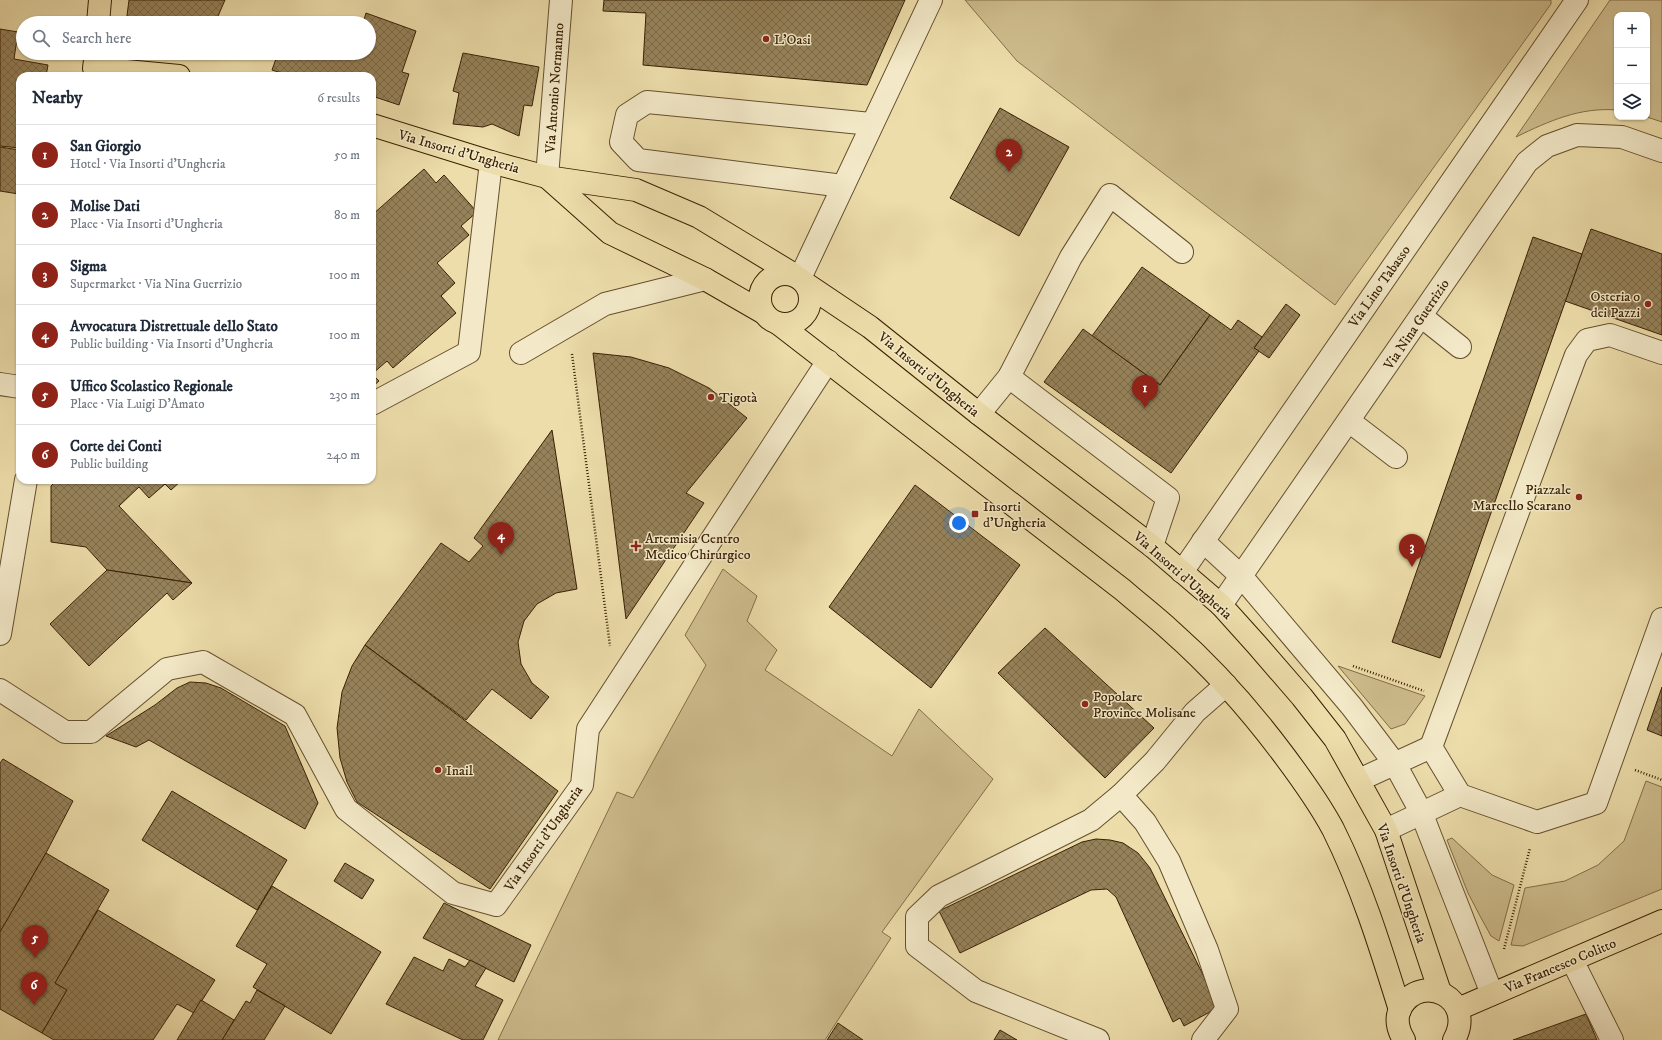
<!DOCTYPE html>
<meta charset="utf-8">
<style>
body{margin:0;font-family:"IM FELL DW Pica",serif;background:#f2f2f3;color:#1f2937}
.controls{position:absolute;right:12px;top:12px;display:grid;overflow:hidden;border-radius:8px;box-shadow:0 1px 3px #0004}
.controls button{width:36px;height:36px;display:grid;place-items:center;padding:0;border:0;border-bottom:1px solid #e0e1e3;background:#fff;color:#1f2937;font:20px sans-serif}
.you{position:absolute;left:959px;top:523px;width:14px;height:14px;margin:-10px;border:3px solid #fff;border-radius:50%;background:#1a73e8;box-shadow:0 0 0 6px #1a73e833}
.badge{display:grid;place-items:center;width:26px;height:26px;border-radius:50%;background:#8f2418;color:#fff;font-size:13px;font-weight:700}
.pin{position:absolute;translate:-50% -33px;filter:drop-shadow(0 1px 2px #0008)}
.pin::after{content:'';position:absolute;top:21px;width:14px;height:12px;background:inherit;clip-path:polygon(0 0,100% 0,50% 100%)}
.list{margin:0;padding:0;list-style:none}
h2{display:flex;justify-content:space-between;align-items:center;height:52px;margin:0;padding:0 16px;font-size:17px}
h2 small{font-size:13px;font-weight:400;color:#747a83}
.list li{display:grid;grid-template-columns:26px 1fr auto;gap:12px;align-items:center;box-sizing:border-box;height:60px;padding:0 16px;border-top:1px solid #e0e1e3}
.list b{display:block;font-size:15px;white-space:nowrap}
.list p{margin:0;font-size:13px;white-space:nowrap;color:#747a83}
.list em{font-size:13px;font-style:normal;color:#747a83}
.icon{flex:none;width:22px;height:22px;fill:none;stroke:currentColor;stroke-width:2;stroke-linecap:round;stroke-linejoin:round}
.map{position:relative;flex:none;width:1662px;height:1040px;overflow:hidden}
.search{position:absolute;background:#fff;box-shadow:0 1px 3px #0004;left:16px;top:16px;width:360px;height:44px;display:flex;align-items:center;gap:10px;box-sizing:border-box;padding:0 14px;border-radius:22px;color:#747a83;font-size:15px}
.panel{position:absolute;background:#fff;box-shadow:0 1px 3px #0004;left:16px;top:72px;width:360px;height:412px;border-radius:12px}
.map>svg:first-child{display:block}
.grass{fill:#cebd8e;stroke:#846e49}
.building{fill:url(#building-cross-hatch);stroke:#392004}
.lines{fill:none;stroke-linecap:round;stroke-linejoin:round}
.minor-casing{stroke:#664f2e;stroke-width:24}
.major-casing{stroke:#392004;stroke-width:24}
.path{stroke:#392004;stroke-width:2.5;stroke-dasharray:1 2;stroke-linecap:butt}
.minor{stroke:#f3e9c8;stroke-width:22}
.major{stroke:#ecddaa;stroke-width:22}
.poi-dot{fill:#8f2418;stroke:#f3e9c8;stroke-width:1.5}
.labels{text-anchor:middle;stroke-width:3;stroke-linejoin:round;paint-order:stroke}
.poi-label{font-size:14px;fill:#392004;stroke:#f3e9c8;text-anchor:start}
.street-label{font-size:14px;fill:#392004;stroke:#f3e9c8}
</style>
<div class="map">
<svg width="1662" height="1040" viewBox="0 0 1662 1040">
<defs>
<pattern id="building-cross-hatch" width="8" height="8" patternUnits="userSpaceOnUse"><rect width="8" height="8" fill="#96825a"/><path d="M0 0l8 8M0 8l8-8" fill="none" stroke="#7b6a48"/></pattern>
</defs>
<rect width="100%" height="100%" fill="#ecddaa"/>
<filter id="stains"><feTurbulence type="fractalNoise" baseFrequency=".005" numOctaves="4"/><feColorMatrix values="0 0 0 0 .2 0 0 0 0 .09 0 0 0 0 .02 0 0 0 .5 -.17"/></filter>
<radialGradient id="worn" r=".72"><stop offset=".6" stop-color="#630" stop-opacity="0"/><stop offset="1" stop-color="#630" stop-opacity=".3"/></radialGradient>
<!-- grass -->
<g class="grass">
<polygon points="965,0 1551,0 1551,4 1335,305 1017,61"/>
<path d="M1610,0H1662V122L1647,117V15H1617V110C1580,107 1549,121 1516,137Z"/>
<polygon points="723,569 757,596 747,621 777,650 765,670 892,756 919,709 993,779 882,932 891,938 825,1040 498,1040 617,792 633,798 706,665 685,635"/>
<polygon points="1338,666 1425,696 1405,724 1391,729"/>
<polygon points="1646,781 1662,787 1662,889 1523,946 1511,945 1525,888 1565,881 1598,865 1624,841"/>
<polygon points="1452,838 1492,875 1514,885 1499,941 1491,936 1480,916 1468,893 1447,840"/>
</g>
<!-- building -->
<g class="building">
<polygon points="129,0 225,0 215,23 126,23"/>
<polygon points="604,0 905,0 867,85 643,65 646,13 603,11"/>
<polygon points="366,13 416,31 402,72 409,74 399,105 372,96 372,76 291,76 272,70 278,53 369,53 369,23 363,23"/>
<polygon points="0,29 18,32 14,59 48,65 46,76 20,76 20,148 0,146"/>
<polygon points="463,53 539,67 532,106 524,105 519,136 492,124 483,127 453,124 459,93 453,91"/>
<polygon points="1000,108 1069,147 1019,236 950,198"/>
<polygon points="0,147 20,150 19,194 0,191"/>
<polygon points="424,169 436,183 444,175 477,212 461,226 469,235 437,263 455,283 441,296 456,313 393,368 387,361 372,374 379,381 372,387 372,215"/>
<polygon points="1591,229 1662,254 1662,335 1565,301"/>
<polygon points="1533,237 1582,254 1440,658 1392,642"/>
<polygon points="1142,267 1210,315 1160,385 1092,336"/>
<polygon points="1286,304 1300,315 1269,358 1254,348"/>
<polygon points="1210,315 1231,330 1238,320 1262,337 1254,348 1259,351 1171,473 1044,382 1083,329 1160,385"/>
<polygon points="593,353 631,357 669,368 709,388 747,418 686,493 704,503 626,619"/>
<polygon points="552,430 577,589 556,593 537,604 524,621 518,642 521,664 532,683 549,697 531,719 492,689 466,720 365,645 441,543 469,562 483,546 474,538"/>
<polygon points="57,480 182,480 171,490 165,484 149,498 139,487 119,506 192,583 107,570 86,547 51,542 51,486"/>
<polygon points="915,485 1020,565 931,688 829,607"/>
<polygon points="107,570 192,583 173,600 167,593 89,666 50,624"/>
<polygon points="1045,628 1154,728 1105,778 998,673"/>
<polygon points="365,645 558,791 490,889 357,802 347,782 340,758 337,728 342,692 352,666"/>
<polygon points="190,682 206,683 221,688 285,726 318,803 305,829 149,740 136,747 106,736 155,705 177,688"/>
<polygon points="1662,687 1662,736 1647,730"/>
<polygon points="3,759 73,801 46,853 0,932 0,763"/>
<polygon points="172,791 287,860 257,910 142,840"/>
<polygon points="1096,839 1110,840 1123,843 1138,853 1150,868 1219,1007 1184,1026 1180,1018 1173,1022 1116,897 1107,889 1091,890 960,953 939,911 1082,842"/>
<polygon points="46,853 109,890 55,983 67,990 42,1033 0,1009 0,932"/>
<polygon points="345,863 374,880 362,899 334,881"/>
<polygon points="272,886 381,952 331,1034 253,987 267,964 236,946"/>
<polygon points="444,903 531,945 514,982 423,938"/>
<polygon points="98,910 215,980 194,1013 177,1004 153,1040 54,1040 42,1033 67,990 55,983"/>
<polygon points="414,957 443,971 449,959 465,967 470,960 486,968 475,986 503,1000 483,1040 463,1040 386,1004"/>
<polygon points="257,990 285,1006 264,1040 222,1040 246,1001 250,1003"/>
<polygon points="201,1000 234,1020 222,1040 177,1040"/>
<polygon points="1586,1014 1597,1040 1513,1040"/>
<polygon points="838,1023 863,1040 827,1040"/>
<polygon points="1000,1030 1017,1040 994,1040"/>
</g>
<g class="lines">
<defs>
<g id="minor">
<polyline points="547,177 561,0"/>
<polyline points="843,186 638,160 621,142 627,115 647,102 871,124"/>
<polyline points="800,278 931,0"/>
<polyline points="1421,316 1460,347"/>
<polyline points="521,353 605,304 705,279"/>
<polyline points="1662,353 1610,335 1587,340 1576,355 1431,747 1460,795 1537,822 1596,803 1662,619"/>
<polyline points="1009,377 1168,498 1152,546"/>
<polyline points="0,384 20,387"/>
<polyline points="372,404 469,352 491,162"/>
<polyline points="979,414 1009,377 1071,257 1110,195 1182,252"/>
<polyline points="1349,421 1396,457"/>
<polyline points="1203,541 1242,577 1352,707 1395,764 1421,812 1492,994"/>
<polyline points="1182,572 1577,0"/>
<polyline points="1221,605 1527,162 1547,146 1577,135 1622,137 1662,151"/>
<polyline points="0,634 26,480"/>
<polyline points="0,690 65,732 91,732 167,669 203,662 295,715 346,809 453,893 496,905 582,785 588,729 828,361"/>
<polyline points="1359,780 1431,747"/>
<polyline points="1121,795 1145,822 1169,861 1207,950 1227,1009 1203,1040"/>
<polyline points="1386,830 1460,795"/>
<polyline points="1572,960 1612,1040"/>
<polyline points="1098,1040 976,991 917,946 917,917 939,896 1091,820 1121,795 1155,761 1195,712 1226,685"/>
</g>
<g id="major">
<polyline points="98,23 100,0"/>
<polyline points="96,53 94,68 179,76"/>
<polyline points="372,125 491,162 547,177 636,190 699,217 793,274"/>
<polyline points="547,177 610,233 705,279 764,313"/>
<circle cx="785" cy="299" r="25"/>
<polyline points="806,284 870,327 979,414 1152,546 1221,605 1257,645 1302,697 1335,739 1386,830 1440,992"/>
<path d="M779,324L1123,590C1139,604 1156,617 1171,631C1213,668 1250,710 1283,754C1301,778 1319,803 1333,829C1362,887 1381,949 1400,1010"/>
<polyline points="1458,1009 1662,921"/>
<path d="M1404,1040C1398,1030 1395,1018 1401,1007C1422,971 1477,999 1454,1040"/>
</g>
</defs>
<!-- minor casing -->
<use href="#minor" class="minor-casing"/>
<!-- major casing -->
<use href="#major" class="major-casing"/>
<!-- path -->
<g class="path">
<polyline points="572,354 610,646"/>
<polyline points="1353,666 1424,691"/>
<polyline points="1635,770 1662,780"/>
<polyline points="1504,949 1530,848"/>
</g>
<!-- minor -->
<use href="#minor" class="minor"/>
<!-- major -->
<use href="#major" class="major"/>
</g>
<!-- markers -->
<g class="poi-dot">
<circle cx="766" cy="39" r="4"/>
<circle cx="1648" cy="304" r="4"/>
<circle cx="711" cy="397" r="4"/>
<circle cx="1579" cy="497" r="4"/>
<rect x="971" y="510" width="8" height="8" rx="2"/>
<path d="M634 540h4v4h4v4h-4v4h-4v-4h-4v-4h4z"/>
<circle cx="1085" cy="704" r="4"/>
<circle cx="438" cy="770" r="4"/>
</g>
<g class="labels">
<!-- poi labels -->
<g class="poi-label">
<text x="774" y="44">L'Oasi</text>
<text x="1640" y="301" text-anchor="end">Osteria o<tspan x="1640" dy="16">dei Pazzi</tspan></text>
<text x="719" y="402">Tigotà</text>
<text x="1571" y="494" text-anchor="end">Piazzale<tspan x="1571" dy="16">Marcello Scarano</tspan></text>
<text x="983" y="511">Insorti<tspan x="983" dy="16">d'Ungheria</tspan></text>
<text x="645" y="543">Artemisia Centro<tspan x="645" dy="16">Medico Chirurgico</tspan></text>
<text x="1093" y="701">Popolare<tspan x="1093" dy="16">Province Molisane</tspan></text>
<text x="446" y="775">Inail</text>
</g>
<!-- street labels -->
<g class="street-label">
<text transform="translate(554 88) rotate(-86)" y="5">Via Antonio Normanno</text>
<text transform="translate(459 151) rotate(16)" y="5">Via Insorti d'Ungheria</text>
<text transform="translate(1379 286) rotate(-55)" y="5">Via Lino Tabasso</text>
<text transform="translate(1416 324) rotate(-56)" y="5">Via Nina Guerrizio</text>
<text transform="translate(929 374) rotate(39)" y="5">Via Insorti d'Ungheria</text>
<text transform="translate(1183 575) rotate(41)" y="5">Via Insorti d'Ungheria</text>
<text transform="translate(543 838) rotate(-55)" y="5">Via Insorti d'Ungheria</text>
<text transform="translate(1402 883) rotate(71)" y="5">Via Insorti d'Ungheria</text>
<text transform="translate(1560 965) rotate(-23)" y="5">Via Francesco Colitto</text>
</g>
</g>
<rect width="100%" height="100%" filter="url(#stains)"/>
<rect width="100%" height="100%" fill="url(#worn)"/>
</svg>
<div class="controls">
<button>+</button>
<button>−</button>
<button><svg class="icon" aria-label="layers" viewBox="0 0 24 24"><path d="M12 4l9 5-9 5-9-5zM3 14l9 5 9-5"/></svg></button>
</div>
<div class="you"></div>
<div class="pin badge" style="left:1145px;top:408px">1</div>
<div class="pin badge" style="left:1009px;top:172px">2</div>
<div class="pin badge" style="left:1412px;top:567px">3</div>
<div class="pin badge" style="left:501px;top:555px">4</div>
<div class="pin badge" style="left:35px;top:958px">5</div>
<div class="pin badge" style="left:34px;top:1005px">6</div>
<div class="search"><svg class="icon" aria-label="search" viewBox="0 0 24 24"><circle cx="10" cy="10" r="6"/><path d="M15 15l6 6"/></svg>Search here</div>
<section class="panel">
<h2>Nearby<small>6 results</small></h2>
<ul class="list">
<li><span class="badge">1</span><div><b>San Giorgio</b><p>Hotel · Via Insorti d'Ungheria</p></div><em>50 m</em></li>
<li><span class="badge">2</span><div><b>Molise Dati</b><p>Place · Via Insorti d'Ungheria</p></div><em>80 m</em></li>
<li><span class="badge">3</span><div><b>Sigma</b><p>Supermarket · Via Nina Guerrizio</p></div><em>100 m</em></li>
<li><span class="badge">4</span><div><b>Avvocatura Distrettuale dello Stato</b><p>Public building · Via Insorti d'Ungheria</p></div><em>100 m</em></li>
<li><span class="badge">5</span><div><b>Uffico Scolastico Regionale</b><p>Place · Via Luigi D'Amato</p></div><em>230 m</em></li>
<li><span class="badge">6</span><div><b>Corte dei Conti</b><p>Public building</p></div><em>240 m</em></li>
</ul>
</section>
</div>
